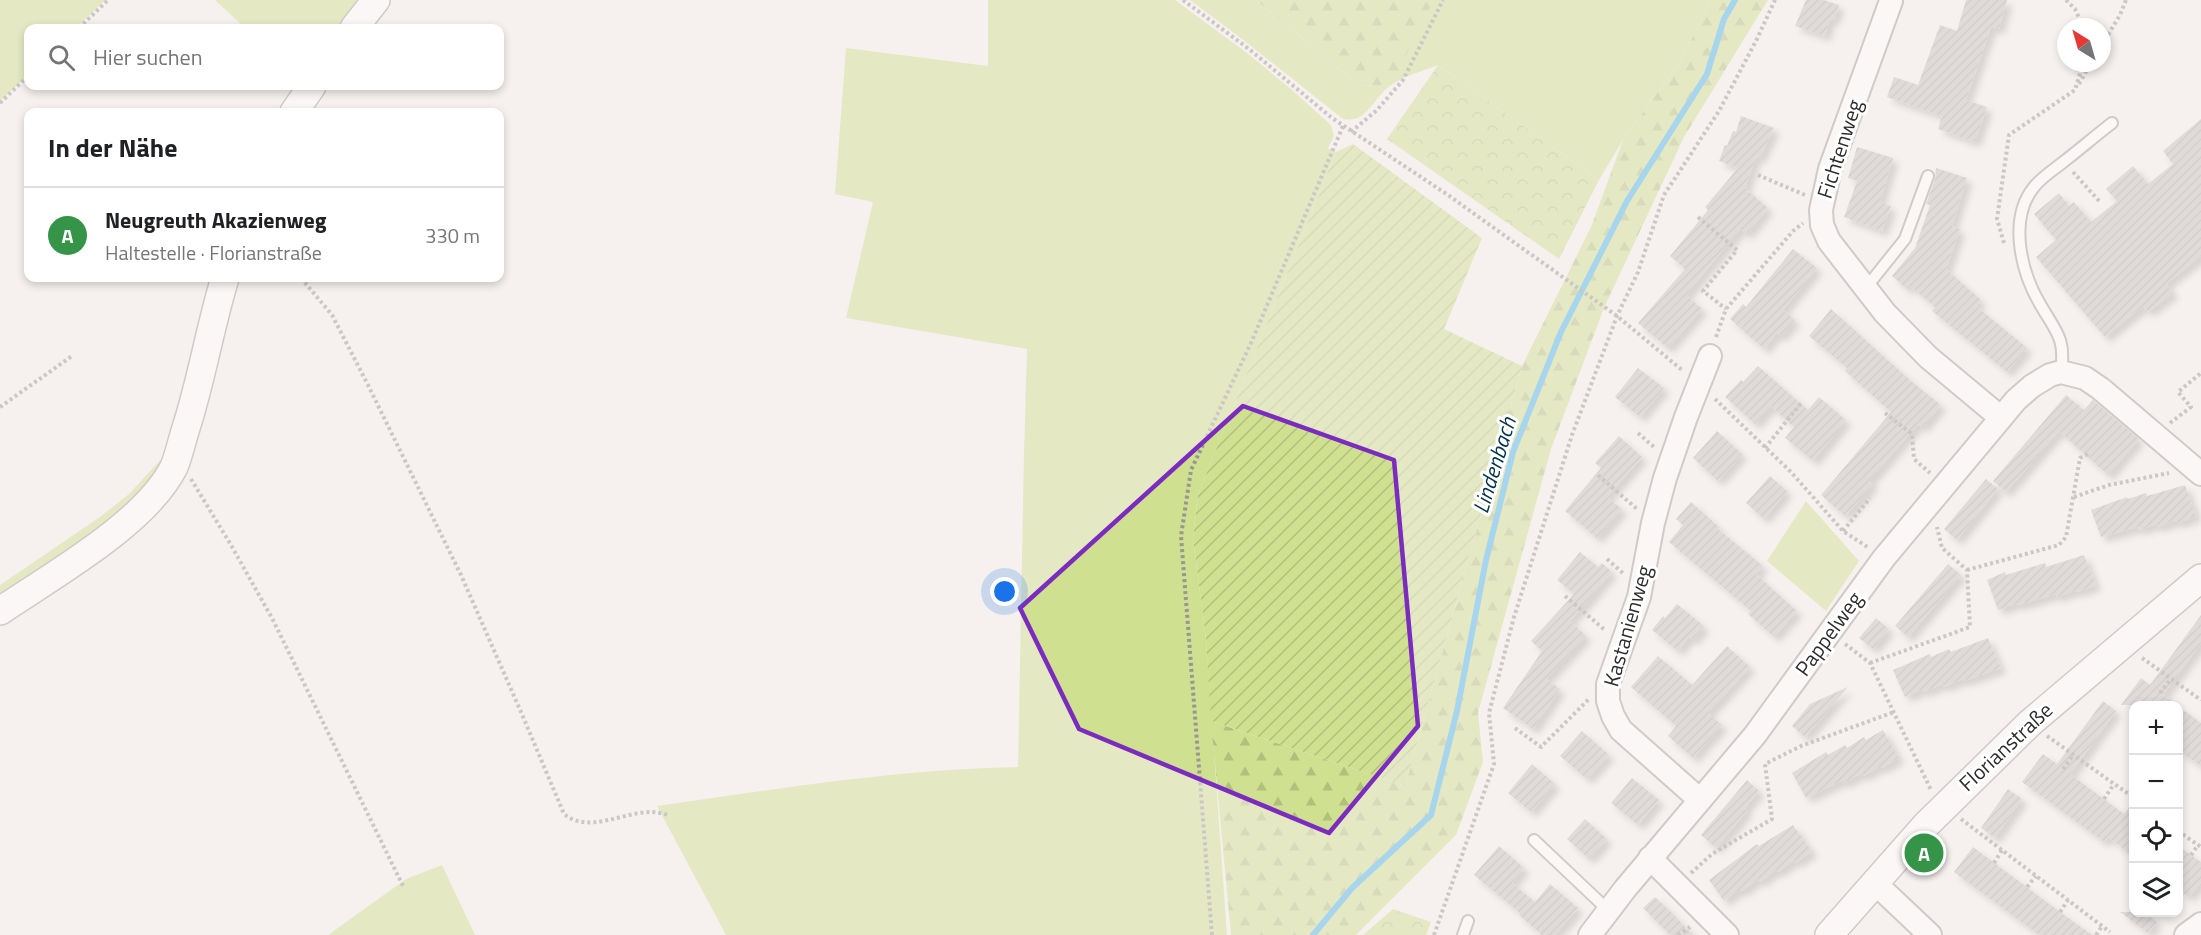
<!DOCTYPE html>
<html lang="de">
<meta charset="utf-8">
<style>
body{margin:0;font-family:"Titillium Web",sans-serif;background:#f6f6f6;color:#202124}
.controls{position:absolute;right:18px;bottom:18px;display:grid;overflow:hidden;border-radius:12px;box-shadow:0 3px 9px #0003}
.controls button{width:54px;height:54px;display:grid;place-items:center;padding:0;border:0;border-bottom:2px solid #e0e0e0;background:#fff;color:#202124;font:30px sans-serif}
.compass{position:absolute;left:2057px;top:18px;width:54px;height:54px;border-radius:50%;background:#fff;box-shadow:0 3px 9px #0003;rotate:323deg}
.you{position:absolute;left:1005px;top:592px;width:21px;height:21px;margin:-15px;border:4px solid #fff;border-radius:50%;background:#1a73e8;box-shadow:0 0 0 9px #1a73e833}
.badge{display:grid;place-items:center;width:39px;height:39px;border-radius:50%;background:#359447;color:#fff;font-size:20px;font-weight:700}
.pin{position:absolute;translate:-50% -50%;border:3px solid #fff;box-shadow:0 2px 6px #0006}
.list{margin:0;padding:0;list-style:none}
h2{display:flex;justify-content:space-between;align-items:center;height:78px;margin:0;padding:0 24px;font-size:26px}
h2 small{font-size:20px;font-weight:400;color:#757577}
.list li{display:grid;grid-template-columns:39px 1fr auto;gap:18px;align-items:center;box-sizing:border-box;height:96px;padding:0 24px;border-top:2px solid #e0e0e0}
.list b{display:block;font-size:22px;white-space:nowrap}
.list p{margin:0;font-size:20px;white-space:nowrap;color:#757577}
.list em{font-size:20px;font-style:normal;color:#757577}
.icon{flex:none;width:33px;height:33px;fill:none;stroke:currentColor;stroke-width:2;stroke-linecap:round;stroke-linejoin:round}
.map{position:relative;flex:none;width:2201px;height:935px;overflow:hidden}
.search{position:absolute;background:#fff;box-shadow:0 3px 9px #0003;left:24px;top:24px;width:480px;height:66px;display:flex;align-items:center;gap:15px;box-sizing:border-box;padding:0 21px;border-radius:12px;color:#757577;font-size:22px}
.panel{position:absolute;background:#fff;box-shadow:0 3px 9px #0003;left:24px;top:108px;width:480px;height:174px;border-radius:12px}
.map>svg:first-child{display:block}
.grass{fill:#cfe090}
.forest{fill:url(#forest-firs)}
.park{fill:url(#park-crowns)}
.garden{fill:url(#garden-furrows)}
.lines{fill:none;stroke-linecap:round;stroke-linejoin:round}
.stream{stroke:#48b3ec;stroke-width:6}
.building{fill:url(#building-hatch);filter:url(#shadow)}
.service-casing{stroke:#a19d9b;stroke-width:14}
.minor-casing{stroke:#a19d9b;stroke-width:26}
.tertiary-casing{stroke:#a19d9b;stroke-width:30}
.path{stroke:#999694;stroke-width:4;stroke-dasharray:3 3;stroke-linecap:butt}
.service{stroke:#fff;stroke-width:10}
.minor{stroke:#fff;stroke-width:22}
.tertiary{stroke:#fff;stroke-width:27}
.marked{fill:none;stroke:#7b2cbf;stroke-width:4.5;stroke-linejoin:round}
.labels{text-anchor:middle;stroke-width:6;stroke-linejoin:round;paint-order:stroke}
.street-label{font-size:21px;fill:#2d2c2b;stroke:#fff}
.water-label{font-size:22px;font-style:italic;fill:#023349;stroke:#fff}
</style>
<div class="map">
<svg width="2201" height="935" viewBox="0 0 2201 935">
<defs>
<pattern id="forest-firs" width="22" height="20" patternUnits="userSpaceOnUse" patternTransform="scale(1.5)"><rect width="22" height="20" fill="#cfe090"/><path d="M5 1l3.5 6h-7zM16 11l3.5 6h-7z" fill="#b2c07c"/></pattern>
<pattern id="park-crowns" width="20" height="18" patternUnits="userSpaceOnUse" patternTransform="scale(1.5)"><rect width="20" height="18" fill="#cfe090"/><path d="M2 6a3 3 0 1 1 6 0M12 15a3 3 0 1 1 6 0" fill="none" stroke="#b2c07c"/></pattern>
<pattern id="garden-furrows" width="10" height="10" patternUnits="userSpaceOnUse" patternTransform="scale(1.5)"><rect width="10" height="10" fill="#cfe090"/><path d="M-1 1l2-2M0 10L10 0M9 11l2-2" fill="none" stroke="#b2c07c"/></pattern>
<pattern id="building-hatch" width="6" height="6" patternUnits="userSpaceOnUse" patternTransform="scale(1.5)"><rect width="6" height="6" fill="#c6c2c0"/><path d="M-1 1l2-2M0 6l6-6M5 7l2-2" fill="none" stroke="#aaa7a5"/></pattern>
<filter id="shadow"><feDropShadow dx="5.5" dy="5.5" stdDeviation="3" flood-color="#0004"/></filter>
</defs>
<rect width="100%" height="100%" fill="#f6f1ef"/>
<!-- grass -->
<g class="grass">
<polygon points="0,0 105,0 76,28 28,28 28,75 0,101"/>
<polygon points="215,0 363,0 341,28 245,28"/>
<path d="M988,0H1175L1247,53L1292,90L1331,125L1334,136L1328,148L1336,152L1198,494L1193,539L1206,639L1227,935H726L657,806C777,789 897,769 1018,767L1024,453L1027,349L846,318L873,202L835,194L846,48L988,66Z"/>
<path d="M1190,0H1256L1359,85L1389,86L1434,0H1711L1681,60L1623,140L1599,180L1438,65C1423,71 1403,76 1390,86C1373,98 1367,124 1343,119L1251,46Z"/>
<polygon points="167,453 136,504 0,602 0,585 100,517 129,494"/>
<polygon points="1806,501 1859,561 1826,611 1767,561"/>
<polygon points="442,865 475,935 328,935 406,879"/>
</g>
<!-- forest -->
<g class="forest">
<polygon points="1256,0 1434,0 1390,86 1359,85"/>
<polygon points="1711,0 1768,0 1684,137 1604,308 1551,449 1478,713 1483,762 1456,835 1356,935 1231,935 1211,721 1405,786 1522,366 1591,227 1623,140 1681,60"/>
</g>
<!-- park -->
<g class="park">
<polygon points="1438,65 1599,180 1559,259 1387,139"/>
<polygon points="1393,909 1431,922 1426,935 1363,935"/>
</g>
<!-- garden -->
<polygon class="garden" points="1353,144 1482,238 1444,329 1522,366 1405,786 1211,721 1206,639 1193,539 1198,494 1336,152"/>
<g class="lines">
<!-- stream -->
<polyline class="stream" points="1313,935 1352,888 1431,815 1457,711 1486,560 1513,452 1561,332 1627,201 1707,74 1724,19 1735,0"/>
</g>
<!-- building -->
<g class="building">
<polygon points="1806,0 1824,0 1839,5 1834,20 1830,19 1825,36 1795,26"/>
<polygon points="1966,0 2007,0 1999,29 1991,27 1966,100 1987,107 1975,142 1938,129 1942,116 1887,97 1894,77 1918,85 1940,25 1957,31"/>
<polygon points="1741,116 1774,128 1760,158 1756,157 1745,188 1768,208 1747,234 1740,229 1686,295 1702,309 1668,348 1638,323 1685,269 1670,256 1708,210 1705,207 1738,168 1719,161 1725,145 1727,146 1733,131 1736,132"/>
<polygon points="2201,119 2201,256 2166,284 2173,293 2148,312 2143,306 2105,337 2036,257 2056,240 2034,214 2059,193 2069,206 2074,202 2091,222 2117,201 2106,189 2133,166 2148,184 2173,164 2163,151"/>
<polygon points="1857,147 1893,158 1880,202 1891,206 1882,231 1844,217 1857,181 1848,178"/>
<polygon points="1936,168 1967,178 1952,226 1960,229 1946,269 1981,300 1976,306 2027,348 2007,372 1932,311 1935,307 1910,286 1907,289 1892,276 1915,248 1930,205 1926,204 1935,179"/>
<polygon points="1793,249 1817,268 1783,310 1795,320 1781,336 1777,333 1764,349 1730,319 1743,304 1746,307"/>
<polygon points="1831,309 1911,381 1941,405 1922,428 1918,424 1869,481 1873,484 1845,516 1821,495 1891,412 1845,371 1847,368 1809,336"/>
<polygon points="1758,366 1808,410 1819,397 1846,420 1813,461 1785,438 1794,427 1771,406 1755,424 1725,397 1741,380 1743,382"/>
<polygon points="1638,368 1664,388 1640,417 1615,397"/>
<polygon points="2066,395 2084,410 2093,400 2139,439 2108,475 2059,431 2006,492 1993,481"/>
<polygon points="1717,431 1742,454 1718,481 1693,458"/>
<polygon points="1619,436 1642,457 1607,497 1622,509 1597,538 1565,511 1601,468 1595,463"/>
<polygon points="1770,476 1787,491 1764,519 1746,503"/>
<polygon points="1986,479 1998,489 1957,540 1944,529"/>
<polygon points="2185,485 2196,516 2178,523 2176,520 2158,527 2156,524 2139,530 2138,527 2101,537 2091,510 2127,497 2128,499 2146,493 2147,496"/>
<polygon points="1691,502 1719,527 1718,529 1763,566 1756,574 1797,611 1774,637 1748,614 1751,611 1669,542 1683,525 1676,519"/>
<polygon points="1580,552 1598,567 1602,563 1612,572 1570,621 1586,636 1546,679 1560,689 1533,729 1503,708 1542,651 1531,641 1574,594 1557,580"/>
<polygon points="2084,555 2096,585 2077,592 2076,590 2057,597 2056,594 2018,605 2017,603 1998,610 1987,580 2005,572 2006,575 2045,563 2046,567"/>
<polygon points="1948,564 1961,575 1908,637 1895,626"/>
<polygon points="1677,604 1704,626 1693,640 1689,637 1678,651 1652,630 1663,616 1665,618"/>
<polygon points="2201,615 2201,643 2163,695 2178,705 2121,705 2141,678 2150,685"/>
<polygon points="1876,618 1889,629 1873,649 1859,638"/>
<polygon points="1988,638 2001,668 1964,681 1962,679 1944,687 1943,684 1924,692 1923,689 1905,697 1893,670 1930,654 1931,657 1949,649 1951,652"/>
<polygon points="1727,646 1750,667 1708,713 1722,725 1693,758 1668,736 1676,726 1631,687 1658,656 1692,685"/>
<polygon points="1848,687 1805,737 1792,726 1810,704"/>
<polygon points="2103,701 2116,711 2070,774 2124,814 2133,802 2133,856 2108,837 2104,842 2022,782 2043,754 2057,764"/>
<polygon points="2178,706 2201,723 2201,766 2178,750"/>
<polygon points="1883,730 1899,758 1882,768 1881,766 1863,776 1862,773 1844,783 1843,780 1806,798 1792,773 1826,752 1828,755 1845,745 1847,748 1864,737 1866,740"/>
<polygon points="1582,731 1609,755 1587,779 1560,756"/>
<polygon points="1532,764 1555,784 1531,812 1508,793"/>
<polygon points="1632,778 1659,800 1638,825 1611,803"/>
<polygon points="1747,780 1759,791 1745,808 1747,811 1716,848 1701,835"/>
<polygon points="2008,789 2022,799 1995,838 1981,828"/>
<polygon points="1585,819 1607,839 1589,859 1567,839"/>
<polygon points="1793,825 1812,851 1796,863 1794,860 1778,872 1776,870 1760,882 1758,879 1742,891 1740,889 1724,901 1709,880 1757,844 1759,846"/>
<polygon points="1499,846 1524,868 1512,883 1535,902 1550,884 1578,908 1555,935 1542,935 1519,915 1520,913 1474,875"/>
<polygon points="2178,846 2201,862 2201,882 2189,897 2178,889"/>
<polygon points="1973,847 2060,912 2092,935 2039,935 1954,872"/>
<polygon points="1655,897 1669,910 1693,935 1670,935 1643,908"/>
<polygon points="2120,912 2144,912 2157,922 2148,933"/>
</g>
<g class="lines">
<defs>
<g id="service">
<polyline points="1865,289 1905,239 1928,176"/>
<path d="M2061,372C2066,338 2056,332 2040,304C2021,272 2008,219 2034,187C2041,178 2053,170 2062,163C2079,150 2095,136 2112,123"/>
<polyline points="1534,840 1608,910"/>
<polyline points="1463,935 1468,921"/>
</g>
<g id="minor">
<polyline points="1891,1 1830,169 1821,210 1822,225 1829,241 1885,313 1928,357 2000,417"/>
<polyline points="1700,800 1621,730 1613,716 1608,701 1608,684 1639,597 1653,523 1665,478 1686,417 1710,356"/>
<polyline points="1650,858 1727,935"/>
<polyline points="1875,883 1930,935"/>
<polyline points="1590,935 1625,889 1755,735 1884,558 2016,400 2032,386 2050,375 2061,372 2085,378 2101,389 2201,474"/>
<polyline points="2186,935 2201,924"/>
</g>
<g id="tertiary">
<polyline points="354,28 376,0"/>
<polyline points="294,112 312,86"/>
<path d="M0,611C53,575 145,524 174,467C179,455 182,440 186,428C202,378 210,327 225,278"/>
<polyline points="1829,935 1926,825 2030,723 2201,578"/>
</g>
</defs>
<!-- service casing -->
<use href="#service" class="service-casing"/>
<!-- minor casing -->
<use href="#minor" class="minor-casing"/>
<!-- tertiary casing -->
<use href="#tertiary" class="tertiary-casing"/>
<!-- path -->
<g class="path">
<polyline points="1183,0 1249,49 1332,118 1448,195 1617,316 1682,370"/>
<polyline points="2066,0 2075,9 2083,27"/>
<polyline points="79,28 108,0"/>
<polyline points="2102,45 2120,15 2126,0"/>
<polyline points="2079,84 2091,63"/>
<polyline points="0,103 28,76"/>
<polyline points="1351,132 1377,110 1403,80 1443,0"/>
<polyline points="2073,172 2100,202"/>
<polyline points="1758,175 1805,195"/>
<polyline points="1698,217 1737,250 1703,291 1726,309"/>
<polyline points="2004,243 1997,219 2009,135 2075,90 2083,63"/>
<path d="M301,278L332,315L368,385L461,575L521,712L564,814C589,834 622,812 651,812C657,812 663,814 669,815"/>
<polyline points="1716,337 1726,309 1793,231 1803,223"/>
<polyline points="1715,399 1791,472 1843,531 1869,548"/>
<polyline points="0,407 72,356"/>
<polyline points="1885,413 1912,434 1914,459 1930,473"/>
<polyline points="2170,423 2191,407 2178,392 2201,373"/>
<polyline points="1638,433 1654,447"/>
<polyline points="1765,448 1801,403"/>
<polyline points="1598,475 1637,509"/>
<polyline points="191,479 231,545 273,620 404,888"/>
<polyline points="2074,497 2109,485 2169,473"/>
<polyline points="1843,531 1870,498"/>
<polyline points="1607,559 1624,574"/>
<polyline points="1967,570 2059,545 2066,537 2080,458 2088,454"/>
<polyline points="1565,596 1606,631"/>
<polyline points="1845,644 1870,663 1931,790"/>
<polyline points="2142,658 2201,700"/>
<polyline points="1870,663 1970,627 1967,570 1942,548 1937,527"/>
<polyline points="2160,693 2171,679"/>
<polyline points="1515,728 1541,747 1589,699"/>
<polyline points="2047,736 2134,798"/>
<polyline points="2063,769 2073,755"/>
<polyline points="2104,799 2114,784"/>
<polyline points="1961,819 2110,932"/>
<polyline points="2178,831 2201,847"/>
<polyline points="2191,855 2198,845"/>
<polyline points="1994,863 2002,850"/>
<polyline points="1691,873 1712,854 1772,819 1765,764 1801,746 1894,712"/>
<polyline points="2027,887 2036,876"/>
<polyline points="2060,912 2068,900"/>
<polyline points="1212,935 1181,536 1191,470 1251,343 1343,126"/>
<polyline points="1434,935 1494,764 1489,713 1514,617 1572,435 1617,316 1638,272 1664,195 1719,111 1756,41 1775,0"/>
<polyline points="1678,935 1690,927"/>
<polyline points="2096,935 2102,926"/>
</g>
<!-- service -->
<use href="#service" class="service"/>
<!-- minor -->
<use href="#minor" class="minor"/>
<!-- tertiary -->
<use href="#tertiary" class="tertiary"/>
</g>
<!-- marked area -->
<path d="M0 0H2201V935H0ZM1243,406L1394,460L1418,726L1329,833L1079,729L1020,608Z" fill="#f6f1ef" fill-opacity=".55" fill-rule="evenodd"/>
<path class="marked" d="M1243,406L1394,460L1418,726L1329,833L1079,729L1020,608Z"/>
<g class="labels">
<!-- street labels -->
<g class="street-label">
<text transform="translate(1840 149) rotate(-72)" y="7">Fichtenweg</text>
<text transform="translate(1628 626) rotate(-74)" y="7">Kastanienweg</text>
<text transform="translate(1829 634) rotate(-54)" y="7">Pappelweg</text>
<text transform="translate(2006 747) rotate(-43)" y="7">Florianstraße</text>
</g>
<!-- water labels -->
<g class="water-label">
<text transform="translate(1494 465) rotate(-73)" y="8">Lindenbach</text>
</g>
</g>
</svg>
<div class="controls">
<button>+</button>
<button>−</button>
<button><svg class="icon" aria-label="locate" viewBox="0 0 24 24"><circle cx="12" cy="12" r="6"/><path d="M12 2v4M12 18v4M2 12h4M18 12h4"/></svg></button>
<button><svg class="icon" aria-label="layers" viewBox="0 0 24 24"><path d="M12 4l9 5-9 5-9-5zM3 14l9 5 9-5"/></svg></button>
</div>
<svg class="compass" viewBox="-18 -18 36 36"><path d="M0-13l5 13h-10z" fill="#e53935"/><path d="M0 13l5-13h-10z" fill="#757577"/></svg>
<div class="you"></div>
<div class="pin badge" style="left:1924px;top:853px">A</div>
<div class="search"><svg class="icon" aria-label="search" viewBox="0 0 24 24"><circle cx="10" cy="10" r="6"/><path d="M15 15l6 6"/></svg>Hier suchen</div>
<section class="panel">
<h2>In der Nähe<small></small></h2>
<ul class="list">
<li><span class="badge">A</span><div><b>Neugreuth Akazienweg</b><p>Haltestelle · Florianstraße</p></div><em>330 m</em></li>
</ul>
</section>
</div>
